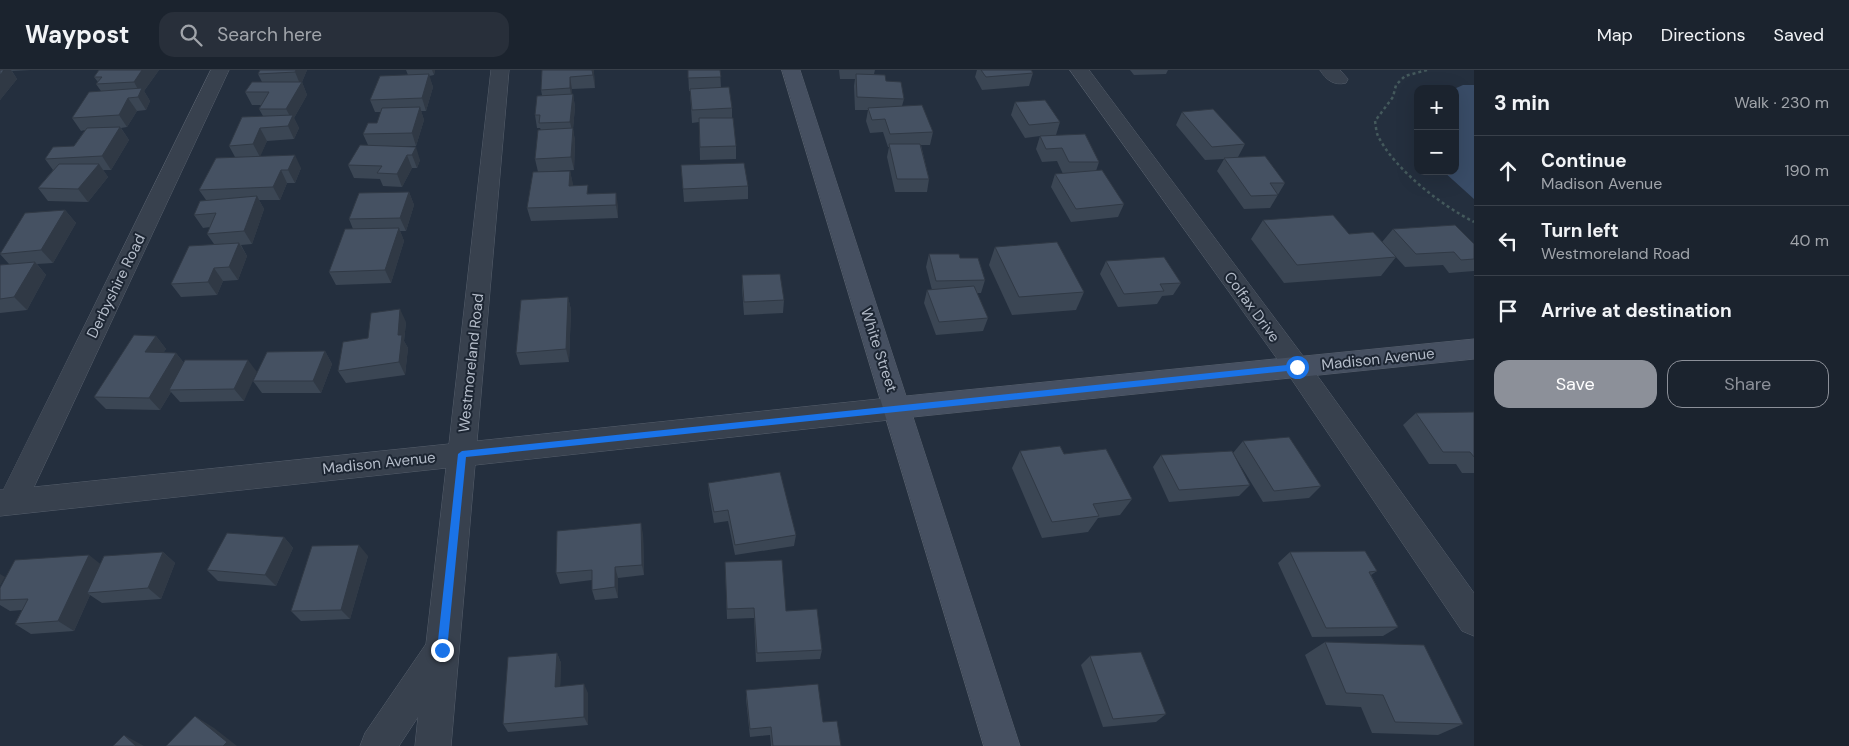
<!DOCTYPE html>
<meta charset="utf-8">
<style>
body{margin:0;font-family:"DM Sans",sans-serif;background:#282f3a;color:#f1f3f6}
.controls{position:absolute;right:15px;top:15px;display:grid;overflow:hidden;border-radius:10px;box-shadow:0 5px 20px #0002}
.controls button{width:45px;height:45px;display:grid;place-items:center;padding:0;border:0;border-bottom:1px solid #39404a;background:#1b232e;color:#f1f3f6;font:25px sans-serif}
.stop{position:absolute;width:15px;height:15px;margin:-11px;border:4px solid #1a73e8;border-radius:50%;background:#fff}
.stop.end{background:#1a73e8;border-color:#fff;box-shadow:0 1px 5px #0008}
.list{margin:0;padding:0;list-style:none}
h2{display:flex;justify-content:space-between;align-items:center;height:65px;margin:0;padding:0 20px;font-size:21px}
h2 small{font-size:16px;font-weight:400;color:#a0a4aa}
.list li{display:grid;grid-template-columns:32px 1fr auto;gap:15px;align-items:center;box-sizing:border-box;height:70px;padding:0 20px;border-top:1px solid #39404a}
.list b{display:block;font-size:19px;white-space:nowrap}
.list p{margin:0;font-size:16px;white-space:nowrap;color:#a0a4aa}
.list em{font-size:16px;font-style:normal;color:#a0a4aa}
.actions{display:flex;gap:10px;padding:15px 20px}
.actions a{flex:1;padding:11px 0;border:1px solid #8c9099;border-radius:15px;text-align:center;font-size:18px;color:#8c9099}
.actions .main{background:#8c9099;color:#fff}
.icon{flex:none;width:28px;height:28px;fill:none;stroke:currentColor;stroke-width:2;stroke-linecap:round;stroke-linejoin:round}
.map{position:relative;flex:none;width:1474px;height:676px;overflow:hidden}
header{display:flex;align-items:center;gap:30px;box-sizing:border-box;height:70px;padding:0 25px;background:#1b232e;border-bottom:1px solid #39404a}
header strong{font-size:24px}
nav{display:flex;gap:28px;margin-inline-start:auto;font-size:18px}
.search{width:350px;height:45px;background:#282f3a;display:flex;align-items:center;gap:12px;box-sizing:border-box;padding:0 18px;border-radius:15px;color:#a0a4aa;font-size:19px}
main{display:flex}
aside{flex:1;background:#1b232e}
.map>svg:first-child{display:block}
.water{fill:#394c67}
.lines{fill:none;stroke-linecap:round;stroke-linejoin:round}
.street-casing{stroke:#565f6c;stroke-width:1}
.secondary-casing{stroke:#565f6c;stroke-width:1}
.path{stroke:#44595c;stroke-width:2.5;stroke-dasharray:3 3;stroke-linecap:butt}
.street{fill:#38414e;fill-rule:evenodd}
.secondary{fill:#465061;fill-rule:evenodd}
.wall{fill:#3b4654}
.shaded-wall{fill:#303945}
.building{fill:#455162;stroke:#303945}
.route{fill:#1a73e8}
.labels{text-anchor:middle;stroke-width:4;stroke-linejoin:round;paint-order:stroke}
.street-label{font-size:15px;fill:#b4bcc9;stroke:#1d2633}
</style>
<header>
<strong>Waypost</strong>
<div class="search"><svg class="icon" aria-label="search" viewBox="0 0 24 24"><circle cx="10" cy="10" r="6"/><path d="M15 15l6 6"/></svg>Search here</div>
<nav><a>Map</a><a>Directions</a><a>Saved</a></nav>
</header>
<main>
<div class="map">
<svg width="1474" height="676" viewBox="0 0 1474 676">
<rect width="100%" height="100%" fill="#242f3e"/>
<!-- water -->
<polygon class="water" points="1463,15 1474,15 1474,129 1443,101 1455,101 1454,19"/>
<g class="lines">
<defs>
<g id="street">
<polygon points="211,0 229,0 34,417 449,374 491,0 509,0 477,371 898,327 908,330 912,338 908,346 898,349 475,395 451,676 415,676 418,647 399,676 360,676 365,663 426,574 446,398 0,446 0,420 3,420"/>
<polygon points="1070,0 1089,0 1306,290 1474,523 1474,566 1462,561 1288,304"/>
<path d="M1320,0H1340L1348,9L1346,13C1334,16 1326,10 1320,0Z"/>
</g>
<polygon id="secondary" points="782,0 800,0 906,326 1474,269 1474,289 913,347 1020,676 984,676"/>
</defs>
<!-- street casing -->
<use href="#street" class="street-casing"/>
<!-- secondary casing -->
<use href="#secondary" class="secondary-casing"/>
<!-- path -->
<path class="path" d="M1427,0L1405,6L1396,15L1393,27L1375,51C1376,56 1376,62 1378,66C1395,100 1441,135 1474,152"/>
<!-- street -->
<use href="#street" class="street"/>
<!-- secondary -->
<use href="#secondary" class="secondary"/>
</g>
<!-- wall -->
<g class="wall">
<polygon points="0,0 31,0 12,1 17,9 0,30"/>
<polygon points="99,0 159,0 144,21 150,31 146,40 137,41 127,57 121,58 129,70 111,100 103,100 108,107 88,132 48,131 38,118 53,100 45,89 74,76 85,60 81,61 72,48 101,21 96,14 98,12 94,7"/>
<polygon points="260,0 307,0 302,12 307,25 294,48 299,58 294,69 267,71 260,86 301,98 295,113 287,113 280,130 259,130 264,139 252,174 241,175 247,186 238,210 223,211 217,225 181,227 171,214 214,174 207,164 210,157 203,158 194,145 206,130 199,120 235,87 229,76 263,46 259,39 261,35 252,35 245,22 262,12 258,4"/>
<polygon points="406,0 435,0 434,5 429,6 433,17 426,41 421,41 424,50 416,76 399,76 420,90 417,98 412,98 402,117 383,116 380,109 354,108 348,95 368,75 363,64 377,53 381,42 375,42 370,30 408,5"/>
<polygon points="542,0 594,3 595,18 572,19 572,24 573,24 575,37 573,59 575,71 574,100 538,102 535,89 541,60 540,58 537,58 535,45 542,25 541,20"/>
<polygon points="688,0 720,0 721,18 732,38 732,48 736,76 736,89 700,90 699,52 692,53 690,21 689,21"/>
<polygon points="839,0 875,0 874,4 886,11 904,29 902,36 933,62 930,75 921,75 929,109 927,122 895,122 887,87 889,77 888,77 883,62 870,63 866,51 868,40 855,40 854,16 855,9 840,9"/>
<polygon points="977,0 1031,0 1033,3 1029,16 982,20 975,7"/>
<polygon points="1130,0 1168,0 1166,4 1134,5"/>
<polygon points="1015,32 1060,52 1056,65 1099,92 1096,101 1124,134 1118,147 1071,152 1051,117 1055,104 1063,104 1057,91 1042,92 1036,79 1040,66 1025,68 1011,45"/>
<polygon points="1182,42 1245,74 1238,87 1285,113 1270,138 1244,139 1217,101 1224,89 1205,90 1176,55"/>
<polygon points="681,95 748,116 748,129 684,132"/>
<polygon points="570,101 573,116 589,124 618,136 618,148 531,151 527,138"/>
<polygon points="409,122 414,135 406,161 400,161 404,171 391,213 336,215 329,202 353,159 349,149"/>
<polygon points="65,140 76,153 53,193 37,194 46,205 27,240 0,243 0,195 9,194 0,184 0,183"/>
<polygon points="1263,150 1349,164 1382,172 1393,159 1474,174 1474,201 1449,203 1443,195 1405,197 1396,187 1381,206 1284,213 1251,169"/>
<polygon points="995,177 1084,222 1076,240 1012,245 989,195"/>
<polygon points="929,184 960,188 985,210 981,223 977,223 988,248 983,261 936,265 924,233 927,220 932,220 926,197"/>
<polygon points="1106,191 1181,213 1173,225 1162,226 1157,234 1118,237 1100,204"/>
<polygon points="742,205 784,230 783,243 744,245 742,218"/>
<polygon points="568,227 571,240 569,292 520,295 516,283"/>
<polygon points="406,252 404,271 408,278 405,305 346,313 338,301 368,268"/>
<polygon points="156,266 166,279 163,283 176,283 184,293 248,290 244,331 180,332 171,322 160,340 106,339 94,327"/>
<polygon points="325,281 332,294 321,323 262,323 253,311"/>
<polygon points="1474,342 1474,403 1462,403 1456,394 1429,394 1403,355 1416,343"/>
<polygon points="1243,371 1321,416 1309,428 1263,432 1233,383"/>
<polygon points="1020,381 1064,384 1132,429 1120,445 1098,448 1088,462 1042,468 1012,398"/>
<polygon points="1161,385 1250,415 1239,426 1169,432 1153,397"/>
<polygon points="708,413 796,465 794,476 735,485 728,451 714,453 709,424"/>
<polygon points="643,464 644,505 618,508 618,528 595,530 592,520 592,510 560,514 556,503"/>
<polygon points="284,467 293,478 276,516 218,511 207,500"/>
<polygon points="163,482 175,493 161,529 102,533 90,525 74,561 31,564 15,554 22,540 10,541 0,535 0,518 100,494"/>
<polygon points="1290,482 1377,501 1371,505 1398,557 1383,566 1312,567 1278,493"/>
<polygon points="368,486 350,549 301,551 291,541"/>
<polygon points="725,492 786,541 822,580 820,589 756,592 754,548 727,549"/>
<polygon points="1325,572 1463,654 1438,665 1372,663 1361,637 1326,635 1305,585"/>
<polygon points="557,583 561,593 560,617 588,623 588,655 508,662 503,654"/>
<polygon points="1090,586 1166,644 1156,652 1103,657 1081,595"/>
<polygon points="746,620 841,676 771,676 770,665 750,667 746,629"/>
</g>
<!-- shaded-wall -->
<g class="shaded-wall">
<polygon points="4,0 11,0 17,9 0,30 0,5"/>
<polygon points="142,0 159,0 144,21 150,31 146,40 138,27 140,23 134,12"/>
<polygon points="296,0 307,0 302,12 307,25 294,48 299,58 294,69 288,56 291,48 286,39 300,14 295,2"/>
<polygon points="432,0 435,0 434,5"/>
<polygon points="592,0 594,0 594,3 595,18"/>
<polygon points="429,4 433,17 426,41 422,28"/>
<polygon points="570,7 572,19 572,31 570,18"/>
<polygon points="573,24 575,37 573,59 575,71 574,100 571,87 573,64 570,52"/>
<polygon points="128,28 137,41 127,57 119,45"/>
<polygon points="420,37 424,50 416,76 412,63"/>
<polygon points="120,57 129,70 111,100 102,86"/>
<polygon points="260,58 267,71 260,87 253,74"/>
<polygon points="416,77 420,90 417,98 412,85"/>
<polygon points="295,85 301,98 295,113 288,100"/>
<polygon points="407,85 412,98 402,117 397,104"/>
<polygon points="99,94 108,107 88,132 78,119"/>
<polygon points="281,100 287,113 280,130 273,117"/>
<polygon points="570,101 573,114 571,129 569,116"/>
<polygon points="409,122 414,135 406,161 400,148"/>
<polygon points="616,123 618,136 618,148 616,135"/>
<polygon points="257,126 264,139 252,174 244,161"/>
<polygon points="65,140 76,153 53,193 41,180"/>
<polygon points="399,158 404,171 391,213 385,200"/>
<polygon points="239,173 247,186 238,210 229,197"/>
<polygon points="35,192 46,205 27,240 14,227"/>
<polygon points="214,198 223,211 217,225 208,212"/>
<polygon points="568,227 571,240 569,292 566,279"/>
<polygon points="400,239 406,252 404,271 408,278 405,305 399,292 398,265"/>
<polygon points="156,266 166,279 156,295 145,282"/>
<polygon points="325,281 332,294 321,323 313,311"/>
<polygon points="176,283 186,296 169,320 171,322 160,340 149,328"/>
<polygon points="248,290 257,302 244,331 234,319"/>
<polygon points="641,453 643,464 644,505 642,495"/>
<polygon points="284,467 293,478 276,516 265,505"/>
<polygon points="359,475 368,486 350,549 341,540"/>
<polygon points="163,482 175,493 161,529 148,518"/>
<polygon points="89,485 103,496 87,523 90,525 74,561 58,551"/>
<polygon points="615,497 618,508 618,528 615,517"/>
<polygon points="0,504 5,507 0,516"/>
<polygon points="557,583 561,593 560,626 555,617"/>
<polygon points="584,614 588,623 588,655 584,647"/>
<polygon points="195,646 214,658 237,676 223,676"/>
<polygon points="124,665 144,676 136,676"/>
</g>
<!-- building -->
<g class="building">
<polygon points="0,0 4,0 0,5"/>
<polygon points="99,0 142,0 134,12 96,14 102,7 94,7"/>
<polygon points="260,0 296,0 295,2 258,4"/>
<polygon points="542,0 592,0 593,5 570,7 570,18 541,20"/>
<polygon points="688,0 720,0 721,7 688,8"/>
<polygon points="981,0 1031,0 1033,3 986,7"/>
<polygon points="429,4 422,28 370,30 380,6"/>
<polygon points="856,4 885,5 886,11 901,12 904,29 857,27"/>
<polygon points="252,12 302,12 286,39 259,39 269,22 245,22"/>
<polygon points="729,17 732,38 692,40 690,19"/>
<polygon points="142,18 138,27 128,28 119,45 72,48 89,22"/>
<polygon points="573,24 570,52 539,53 540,45 535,45 537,26"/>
<polygon points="1045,30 1060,52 1029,55 1015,32"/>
<polygon points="922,35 933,62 890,64 885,49 872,50 868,38"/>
<polygon points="420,37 412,63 363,64 368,53 377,53 382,38"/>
<polygon points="1213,39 1245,74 1212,77 1182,42"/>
<polygon points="293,45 288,56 260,58 253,74 229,76 242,47"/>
<polygon points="699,48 733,48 736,76 700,77"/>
<polygon points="120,57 102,86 45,89 53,77 74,76 87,58"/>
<polygon points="573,58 571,87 535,89 538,60"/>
<polygon points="1085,64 1099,92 1069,92 1062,78 1046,79 1040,66"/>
<polygon points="889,74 920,74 929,109 897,109"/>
<polygon points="360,75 416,77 412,85 407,85 397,104 377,103 382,96 348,95"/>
<polygon points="295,85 288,100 281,100 273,117 199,120 216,88"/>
<polygon points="1265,86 1285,113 1270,113 1278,125 1251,126 1224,88"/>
<polygon points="744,93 748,116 683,119 681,95"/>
<polygon points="59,94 99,94 78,119 38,118"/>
<polygon points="1102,100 1124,134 1076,139 1055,104"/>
<polygon points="570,101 569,116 588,115 587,124 616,123 616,135 527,138 533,102"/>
<polygon points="409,122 400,148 349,149 359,123"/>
<polygon points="257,126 244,161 207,164 216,143 194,145 200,131"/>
<polygon points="65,140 41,180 0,184 25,143"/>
<polygon points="1333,145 1349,164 1373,162 1396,187 1297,195 1263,150"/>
<polygon points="1455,155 1474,174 1474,189 1461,190 1454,182 1416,184 1393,159"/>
<polygon points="399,158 385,200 329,202 345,159"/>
<polygon points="1057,172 1084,222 1019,227 995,177"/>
<polygon points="239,173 229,197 214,198 208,212 171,214 189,176"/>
<polygon points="929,184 959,184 960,188 978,188 985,210 936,211"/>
<polygon points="1164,187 1181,213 1160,214 1164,221 1124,224 1106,191"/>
<polygon points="35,192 14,227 0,229 0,195"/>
<polygon points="780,204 784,230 744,232 742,205"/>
<polygon points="974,216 988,248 939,252 927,220"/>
<polygon points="568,227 566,279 516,283 521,230"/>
<polygon points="400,239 398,265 402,265 399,292 338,301 343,272 368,268 371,243"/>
<polygon points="134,265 156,266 145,282 176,283 149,328 94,327"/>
<polygon points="325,281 313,311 253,311 267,282"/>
<polygon points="185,290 248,290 234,319 169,320"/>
<polygon points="1474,342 1474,387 1470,382 1443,382 1416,343"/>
<polygon points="1289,367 1321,416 1274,421 1243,371"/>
<polygon points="1060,376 1064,384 1106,379 1132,429 1093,434 1099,446 1052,452 1020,381"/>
<polygon points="1232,381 1250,415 1179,420 1161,385"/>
<polygon points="780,402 796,465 735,475 728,440 714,442 708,413"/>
<polygon points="641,453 642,495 615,497 615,517 592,520 592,500 556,503 557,461"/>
<polygon points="227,463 284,467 265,505 207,500"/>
<polygon points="359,475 341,540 291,541 312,476"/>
<polygon points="1365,481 1377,501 1369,502 1398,557 1326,558 1290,482"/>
<polygon points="163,482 148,518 87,523 104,486"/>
<polygon points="89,485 58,551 15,554 28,529 0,530 0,518 15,490"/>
<polygon points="782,490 786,541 817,539 822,580 757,583 754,538 727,539 725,492"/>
<polygon points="1325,572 1424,575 1463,654 1395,652 1383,625 1346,623"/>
<polygon points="1141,582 1166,644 1113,649 1090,586"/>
<polygon points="557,583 555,617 584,614 584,647 503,654 508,587"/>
<polygon points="818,614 823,652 837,651 841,676 773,676 771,657 750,659 746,620"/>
<polygon points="195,646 227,672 223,676 166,676"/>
<polygon points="124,665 136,676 113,676"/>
</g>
<!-- route -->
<polygon class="route" points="1297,294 1301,297 1297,300 466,387 447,580 442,585 437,580 458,384 462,381"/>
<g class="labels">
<!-- street labels -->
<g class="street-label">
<text transform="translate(116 216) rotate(-64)" y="5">Derbyshire Road</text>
<text transform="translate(1252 237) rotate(54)" y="5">Colfax Drive</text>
<text transform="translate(879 280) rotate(72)" y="5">White Street</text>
<text transform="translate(1378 289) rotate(-6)" y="5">Madison Avenue</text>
<text transform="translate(471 293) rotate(-84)" y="5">Westmoreland Road</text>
<text transform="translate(379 393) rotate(-6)" y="5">Madison Avenue</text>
</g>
</g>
</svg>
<div class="controls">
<button>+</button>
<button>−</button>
</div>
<div class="stop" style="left:1297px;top:297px"></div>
<div class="stop end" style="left:442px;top:580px"></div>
</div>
<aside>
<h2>3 min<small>Walk · 230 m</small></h2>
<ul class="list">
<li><svg class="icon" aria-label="ahead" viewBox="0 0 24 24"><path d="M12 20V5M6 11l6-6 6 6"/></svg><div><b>Continue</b><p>Madison Avenue</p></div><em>190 m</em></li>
<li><svg class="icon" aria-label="left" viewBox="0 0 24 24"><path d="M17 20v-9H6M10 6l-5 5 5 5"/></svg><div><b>Turn left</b><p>Westmoreland Road</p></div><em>40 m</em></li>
<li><svg class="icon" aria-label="arrive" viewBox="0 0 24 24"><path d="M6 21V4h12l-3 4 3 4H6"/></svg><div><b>Arrive at destination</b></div></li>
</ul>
<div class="actions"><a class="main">Save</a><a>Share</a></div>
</aside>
</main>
